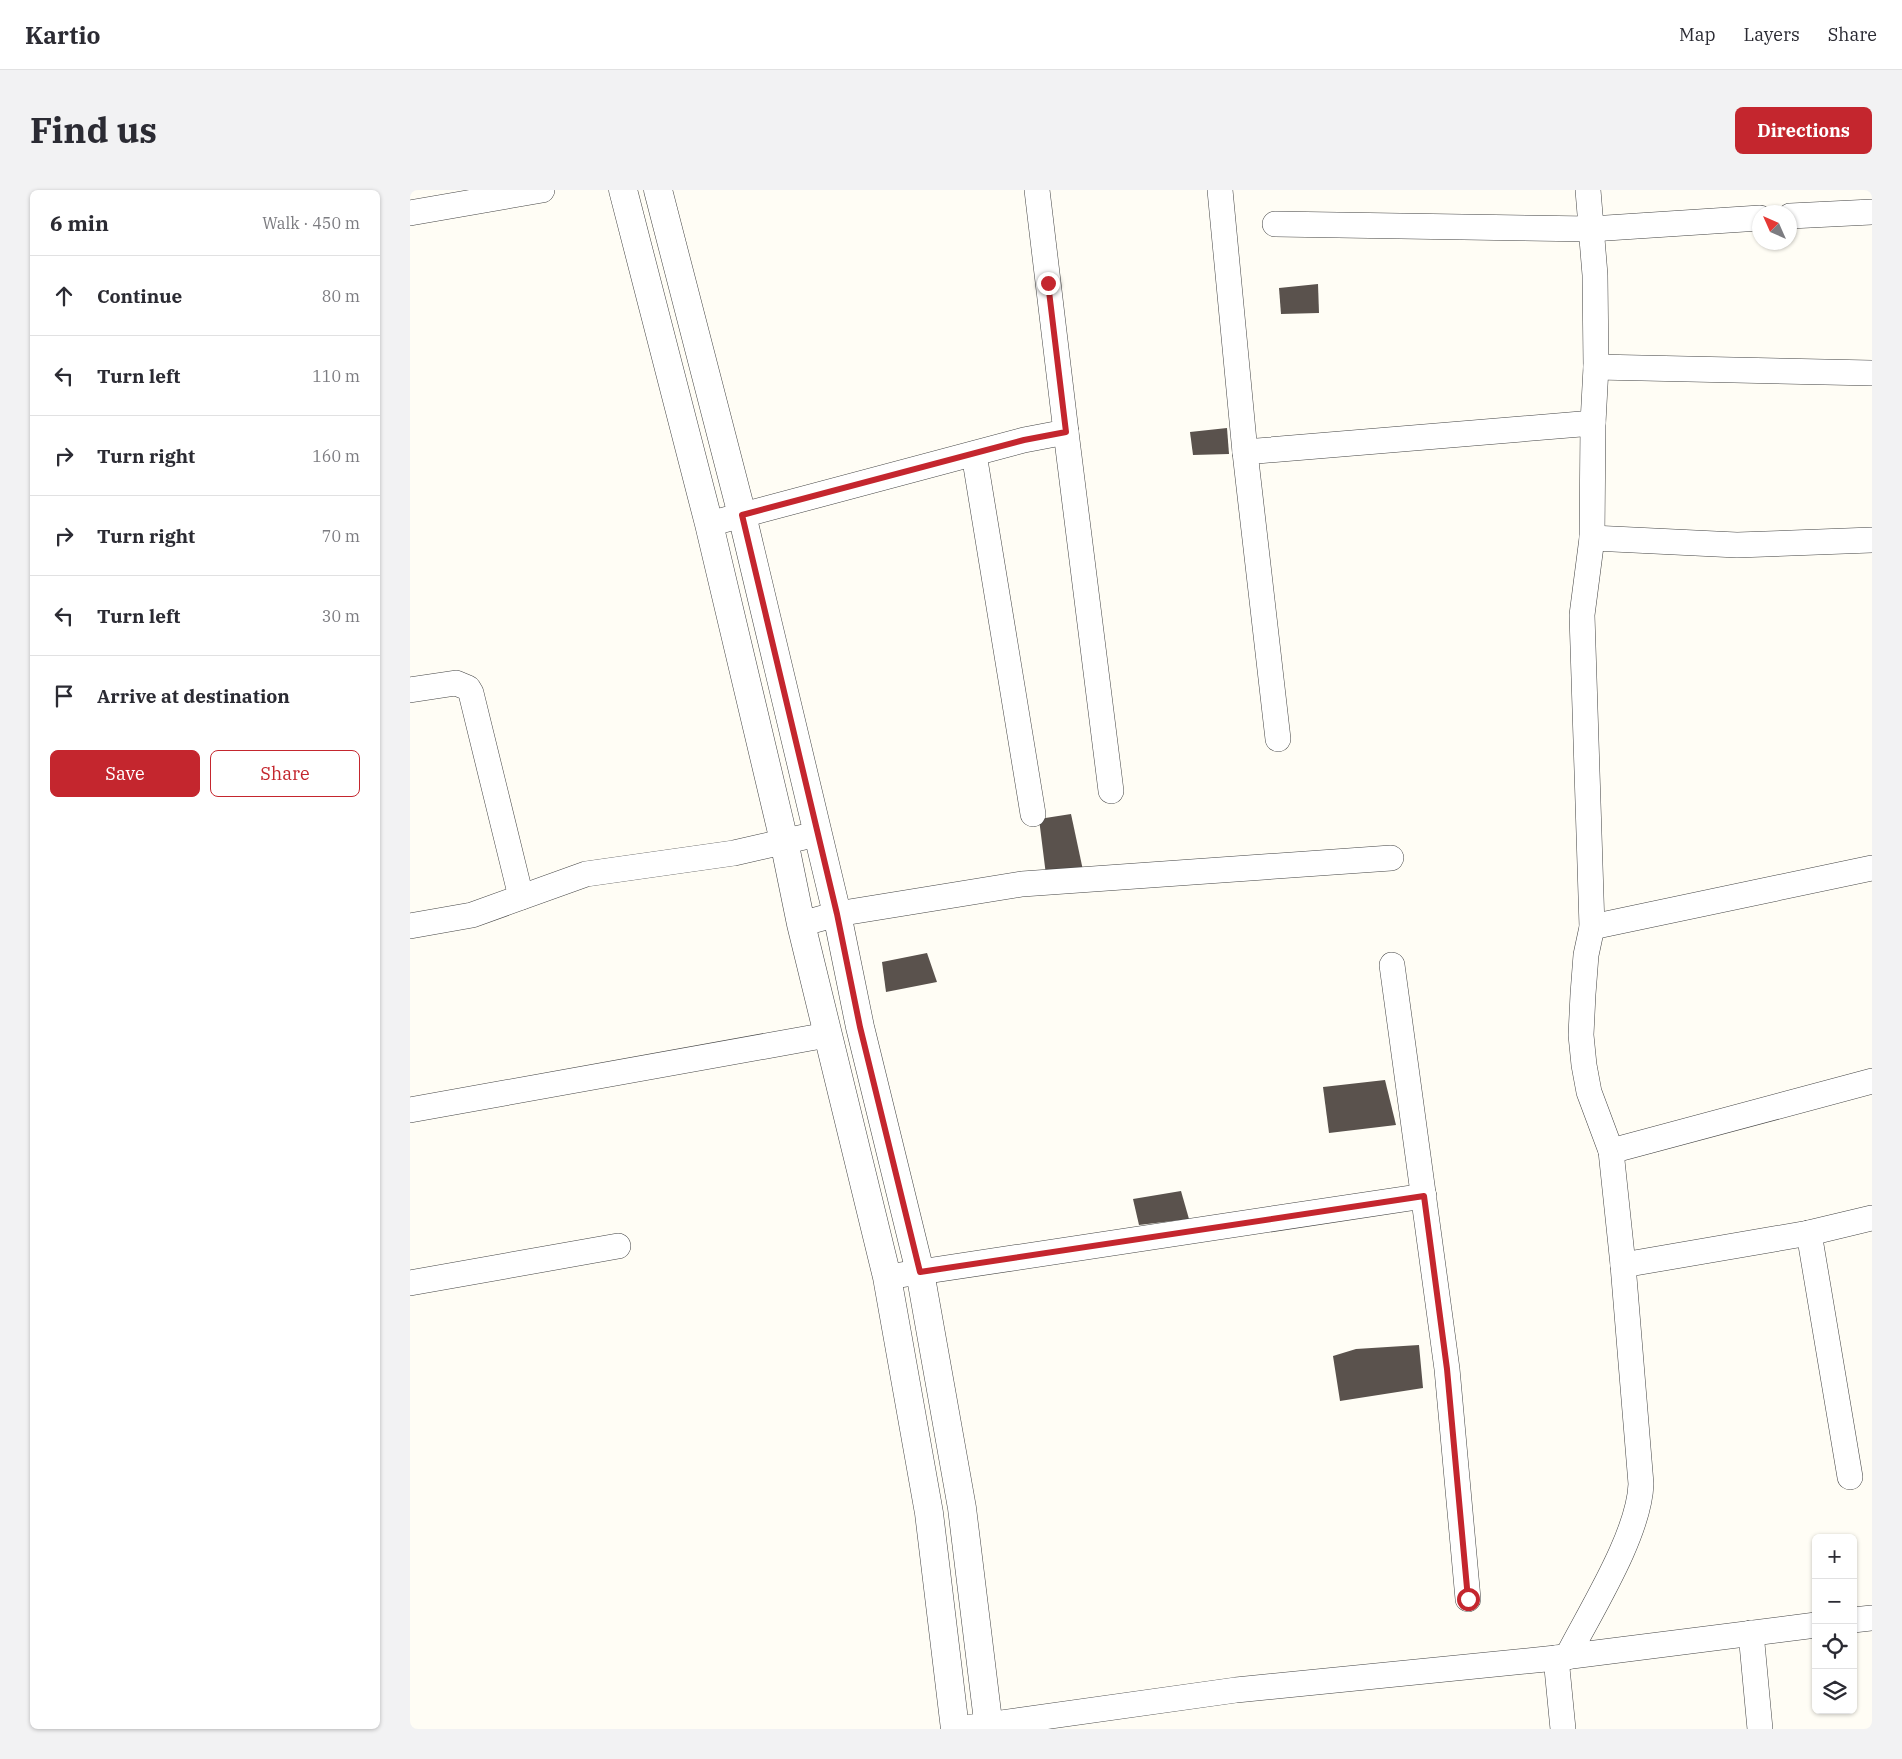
<!DOCTYPE html>
<meta charset="utf-8">
<style>
body{margin:0;font-family:"IBM Plex Serif",serif;background:#f2f2f3;color:#2b2b33}
.controls{position:absolute;right:15px;bottom:15px;display:grid;overflow:hidden;border-radius:8px;box-shadow:0 1px 4px #0004}
.controls button{width:45px;height:45px;display:grid;place-items:center;padding:0;border:0;border-bottom:1px solid #e1e1e2;background:#fff;color:#2b2b33;font:25px sans-serif}
.compass{position:absolute;left:1342px;top:15px;width:45px;height:45px;border-radius:50%;background:#fff;box-shadow:0 1px 4px #0004;rotate:315deg}
.stop{position:absolute;width:15px;height:15px;margin:-11px;border:4px solid #c4262e;border-radius:50%;background:#fff}
.stop.end{background:#c4262e;border-color:#fff;box-shadow:0 1px 5px #0008}
.list{margin:0;padding:0;list-style:none}
h2{display:flex;justify-content:space-between;align-items:center;height:65px;margin:0;padding:0 20px;font-size:21px}
h2 small{font-size:16px;font-weight:400;color:#7c7c81}
.list li{display:grid;grid-template-columns:32px 1fr auto;gap:15px;align-items:center;box-sizing:border-box;height:80px;padding:0 20px;border-top:1px solid #e1e1e2}
.list b{display:block;font-size:19px;white-space:nowrap}
.list em{font-size:16px;font-style:normal;color:#7c7c81}
.actions{display:flex;gap:10px;padding:15px 20px}
.actions a{flex:1;padding:11px 0;border:1px solid #c4262e;border-radius:8px;text-align:center;font-size:18px;color:#c4262e}
.actions .main{background:#c4262e;color:#fff}
.icon{flex:none;width:28px;height:28px;fill:none;stroke:currentColor;stroke-width:2;stroke-linecap:round;stroke-linejoin:round}
.map{position:relative;flex:none;width:1462px;height:1539px;overflow:hidden;border-radius:8px}
header{display:flex;align-items:center;gap:30px;box-sizing:border-box;height:70px;padding:0 25px;background:#fff;border-bottom:1px solid #e1e1e2}
header strong{font-size:24px}
nav{display:flex;gap:28px;margin-inline-start:auto;font-size:18px}
.intro{display:flex;align-items:center;justify-content:space-between;box-sizing:border-box;height:120px;padding:0 30px}
h1{margin:0;font-size:35px}
.button{padding:12px 22px;border-radius:8px;background:#c4262e;color:#fff;font-size:18px;font-weight:700}
main{display:flex;gap:30px;padding:0 30px}
aside{flex:1;background:#fff;border-radius:8px;box-shadow:0 1px 4px #0004}
.map>svg:first-child{display:block}
.building{fill:#5a524d}
.lines{fill:none;stroke-linecap:round;stroke-linejoin:round}
.minor-casing{stroke:#444;stroke-width:26}
.tertiary-casing{stroke:#444;stroke-width:29}
.minor{stroke:#fff;stroke-width:25}
.tertiary{stroke:#fff;stroke-width:28}
.route{stroke:#c4262e;stroke-width:6}
</style>
<header>
<strong>Kartio</strong>
<nav><a>Map</a><a>Layers</a><a>Share</a></nav>
</header>
<div class="intro"><h1>Find us</h1><a class="button">Directions</a></div>
<main>
<aside>
<h2>6 min<small>Walk · 450 m</small></h2>
<ul class="list">
<li><svg class="icon" aria-label="ahead" viewBox="0 0 24 24"><path d="M12 20V5M6 11l6-6 6 6"/></svg><div><b>Continue</b></div><em>80 m</em></li>
<li><svg class="icon" aria-label="left" viewBox="0 0 24 24"><path d="M17 20v-9H6M10 6l-5 5 5 5"/></svg><div><b>Turn left</b></div><em>110 m</em></li>
<li><svg class="icon" aria-label="right" viewBox="0 0 24 24"><path d="M7 20v-9h11M14 6l5 5-5 5"/></svg><div><b>Turn right</b></div><em>160 m</em></li>
<li><svg class="icon" aria-label="right" viewBox="0 0 24 24"><path d="M7 20v-9h11M14 6l5 5-5 5"/></svg><div><b>Turn right</b></div><em>70 m</em></li>
<li><svg class="icon" aria-label="left" viewBox="0 0 24 24"><path d="M17 20v-9H6M10 6l-5 5 5 5"/></svg><div><b>Turn left</b></div><em>30 m</em></li>
<li><svg class="icon" aria-label="arrive" viewBox="0 0 24 24"><path d="M6 21V4h12l-3 4 3 4H6"/></svg><div><b>Arrive at destination</b></div></li>
</ul>
<div class="actions"><a class="main">Save</a><a>Share</a></div>
</aside>
<div class="map">
<svg width="1462" height="1539" viewBox="0 0 1462 1539">
<rect width="100%" height="100%" fill="#fffdf5"/>
<!-- building -->
<g class="building">
<polygon points="908,94 909,123 871,124 869,98"/>
<polygon points="817,238 819,264 783,265 780,242"/>
<polygon points="661,624 674,685 636,685 629,629"/>
<polygon points="517,763 527,792 476,802 472,772"/>
<polygon points="975,890 986,935 919,943 913,897"/>
<polygon points="771,1001 779,1029 729,1035 723,1009"/>
<polygon points="1009,1155 1013,1198 930,1211 923,1166 946,1159"/>
</g>
<g class="lines">
<defs>
<g id="minor">
<polyline points="810,0 835,262 868,549"/>
<polyline points="0,23 132,0"/>
<polyline points="1380,26 1462,22"/>
<polyline points="865,34 1181,39 1350,28"/>
<polyline points="1186,177 1462,183"/>
<polyline points="656,242 701,601"/>
<polyline points="835,262 1183,233"/>
<polyline points="564,264 623,624"/>
<polyline points="299,334 614,250 656,242 627,0"/>
<polyline points="1182,348 1327,355 1462,350"/>
<polyline points="0,500 46,493 58,498 61,503 111,707"/>
<polyline points="391,734 427,724 612,694 981,668"/>
<polyline points="0,736 62,725 176,684 324,663 407,644"/>
<polyline points="1182,737 1462,678"/>
<polyline points="982,775 1037,1179 1058,1409"/>
<polyline points="0,920 417,845"/>
<polyline points="1201,961 1462,891"/>
<polyline points="1399,1043 1462,1028"/>
<polyline points="1213,1075 1399,1043 1440,1287"/>
<polyline points="477,1087 1014,1006"/>
<polyline points="0,1093 208,1056"/>
<polyline points="1443,1430 1462,1428"/>
<polyline points="1341,1443 1350,1539"/>
<path d="M1157,1467C1181,1420 1229,1345 1231,1294L1213,1075L1201,961L1179,902L1174,875L1171,845L1173,804L1176,765L1182,737L1172,425L1182,348L1183,233L1186,177L1185,85L1178,0"/>
<polyline points="1146,1468 1153,1539"/>
<polyline points="548,1539 826,1500 1146,1468 1406,1435"/>
</g>
<g id="tertiary">
<polyline points="213,0 299,334 374,651 391,734 477,1087 519,1323 545,1539"/>
<polyline points="248,0 332,325 427,724 450,837 510,1082 552,1318 579,1539"/>
</g>
</defs>
<!-- minor casing -->
<use href="#minor" class="minor-casing"/>
<!-- tertiary casing -->
<use href="#tertiary" class="tertiary-casing"/>
<!-- minor -->
<use href="#minor" class="minor"/>
<!-- tertiary -->
<use href="#tertiary" class="tertiary"/>
</g>
<g class="lines">
<!-- route -->
<polyline class="route" points="638,93 656,242 614,250 332,325 427,724 450,837 510,1082 1014,1006 1037,1179 1058,1409"/>
</g>
</svg>
<div class="controls">
<button>+</button>
<button>−</button>
<button><svg class="icon" aria-label="locate" viewBox="0 0 24 24"><circle cx="12" cy="12" r="6"/><path d="M12 2v4M12 18v4M2 12h4M18 12h4"/></svg></button>
<button><svg class="icon" aria-label="layers" viewBox="0 0 24 24"><path d="M12 4l9 5-9 5-9-5zM3 14l9 5 9-5"/></svg></button>
</div>
<svg class="compass" viewBox="-18 -18 36 36"><path d="M0-13l5 13h-10z" fill="#e53935"/><path d="M0 13l5-13h-10z" fill="#7c7c81"/></svg>
<div class="stop" style="left:1058px;top:1409px"></div>
<div class="stop end" style="left:638px;top:93px"></div>
</div>
</main>
